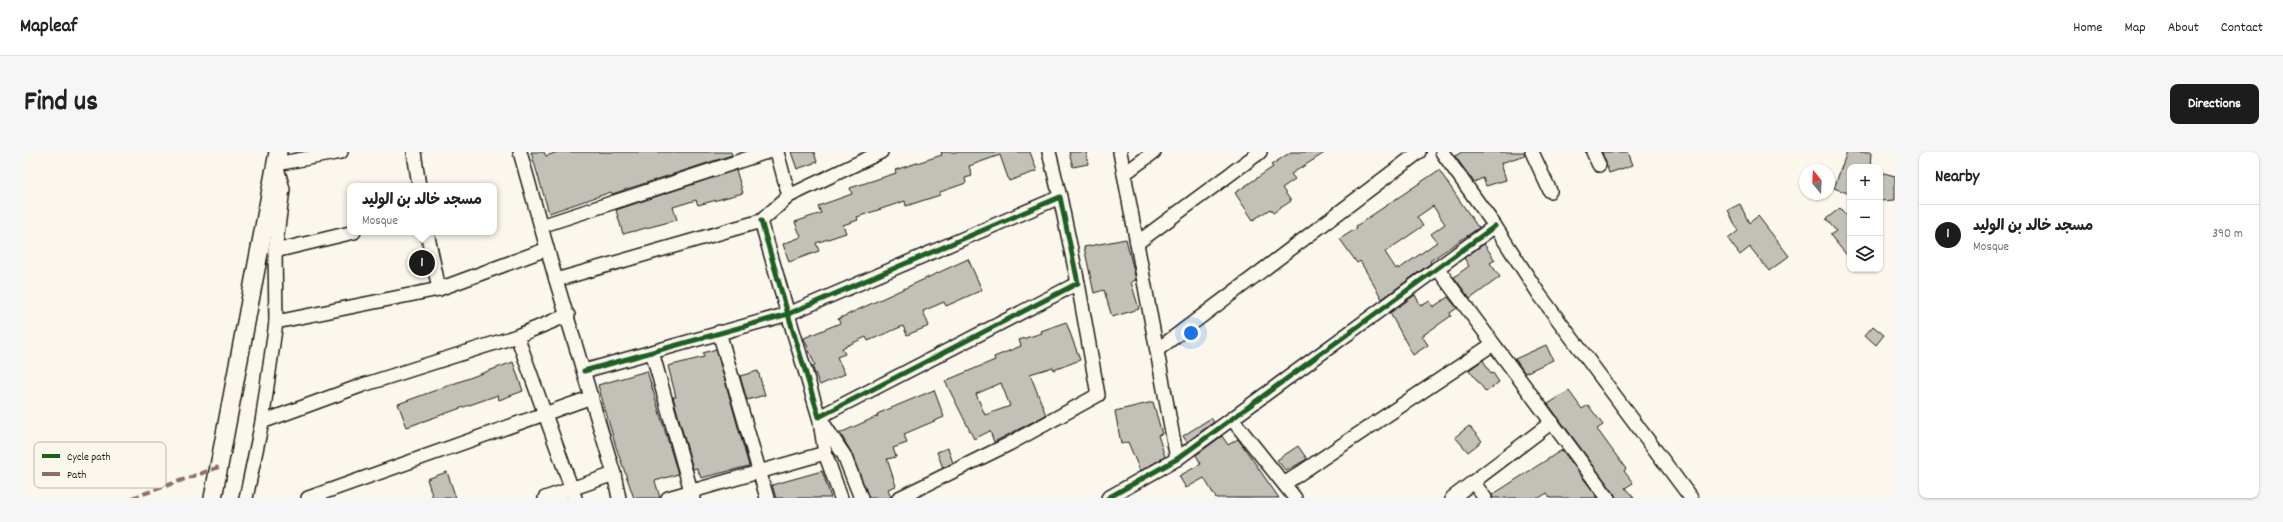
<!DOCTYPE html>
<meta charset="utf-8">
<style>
body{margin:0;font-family:Dekko,"Playpen Sans Arabic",sans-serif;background:#f6f6f6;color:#222}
.controls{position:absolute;right:12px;top:12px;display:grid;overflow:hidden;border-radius:8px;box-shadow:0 1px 3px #0004}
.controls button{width:36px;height:36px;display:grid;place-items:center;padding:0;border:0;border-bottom:1px solid #e0e0e0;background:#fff;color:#222;font:20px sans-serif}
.compass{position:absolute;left:1775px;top:12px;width:36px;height:36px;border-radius:50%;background:#fff;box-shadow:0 1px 3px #0004;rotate:342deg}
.you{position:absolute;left:1167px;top:181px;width:14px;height:14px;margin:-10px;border:3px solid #fff;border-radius:50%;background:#1a73e8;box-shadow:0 0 0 6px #1a73e833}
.badge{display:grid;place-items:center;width:26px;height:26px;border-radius:50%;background:#1c1c1c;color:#fff;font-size:13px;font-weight:700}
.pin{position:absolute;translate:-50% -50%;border:2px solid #fff;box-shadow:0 1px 4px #0006}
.popup{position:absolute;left:323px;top:31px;width:150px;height:52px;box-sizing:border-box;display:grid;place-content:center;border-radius:8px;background:#fff;filter:drop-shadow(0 1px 3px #0005);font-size:13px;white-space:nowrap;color:#767676}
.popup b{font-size:15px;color:#222}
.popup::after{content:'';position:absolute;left:50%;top:100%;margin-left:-8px;border:8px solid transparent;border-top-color:#fff}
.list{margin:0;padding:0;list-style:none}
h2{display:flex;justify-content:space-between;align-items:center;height:52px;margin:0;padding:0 16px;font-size:17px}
h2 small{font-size:13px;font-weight:400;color:#767676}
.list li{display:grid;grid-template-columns:26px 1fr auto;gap:12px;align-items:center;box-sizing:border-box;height:60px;padding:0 16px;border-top:1px solid #e0e0e0}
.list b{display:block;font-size:15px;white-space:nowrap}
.list p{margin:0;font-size:13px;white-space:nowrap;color:#767676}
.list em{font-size:13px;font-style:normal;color:#767676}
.icon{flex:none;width:22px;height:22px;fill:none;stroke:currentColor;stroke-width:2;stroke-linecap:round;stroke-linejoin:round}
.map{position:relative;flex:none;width:1871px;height:346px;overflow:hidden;border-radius:8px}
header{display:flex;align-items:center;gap:24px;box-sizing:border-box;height:56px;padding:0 20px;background:#fff;border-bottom:1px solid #e0e0e0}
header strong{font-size:19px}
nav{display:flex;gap:22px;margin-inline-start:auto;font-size:14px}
.intro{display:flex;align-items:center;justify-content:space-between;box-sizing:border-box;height:96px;padding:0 24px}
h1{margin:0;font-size:28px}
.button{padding:10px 18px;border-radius:8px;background:#1c1c1c;color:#fff;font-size:14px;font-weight:700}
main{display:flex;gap:24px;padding:0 24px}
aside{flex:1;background:#fff;border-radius:8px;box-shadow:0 1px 3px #0004}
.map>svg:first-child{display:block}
.building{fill:#c3c0b8;stroke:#1c1c1c;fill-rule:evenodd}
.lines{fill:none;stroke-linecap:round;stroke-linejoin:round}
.minor-casing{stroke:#1c1c1c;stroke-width:16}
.major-casing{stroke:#1c1c1c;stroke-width:20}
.minor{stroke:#fbf7ec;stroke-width:13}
.major{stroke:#fbf7ec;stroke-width:17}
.quiet{stroke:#8d6e63;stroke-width:4;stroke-dasharray:8 4;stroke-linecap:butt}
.cycleway-casing{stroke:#fbf7ec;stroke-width:8}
.cycleway{stroke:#1b5e20;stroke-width:5}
.key{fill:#fbf7ec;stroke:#b8b5ae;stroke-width:1}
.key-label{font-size:11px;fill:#1c1c1c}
</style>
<header>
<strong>Mapleaf</strong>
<nav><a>Home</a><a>Map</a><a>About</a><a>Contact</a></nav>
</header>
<div class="intro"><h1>Find us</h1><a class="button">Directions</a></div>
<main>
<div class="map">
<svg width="1871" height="346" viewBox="0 0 1871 346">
<rect width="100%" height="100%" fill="#fbf7ec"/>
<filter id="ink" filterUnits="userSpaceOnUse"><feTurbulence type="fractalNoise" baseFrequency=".025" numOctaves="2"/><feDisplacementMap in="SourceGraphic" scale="8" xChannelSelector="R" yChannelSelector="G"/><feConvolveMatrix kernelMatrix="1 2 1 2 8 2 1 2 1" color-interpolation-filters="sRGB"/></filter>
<g filter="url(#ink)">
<!-- building -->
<g class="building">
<polygon points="507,0 520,0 522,4 534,0 707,0 708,3 588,42 587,40 525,61"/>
<polygon points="767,0 790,0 793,10 773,17"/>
<polygon points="917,0 1006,0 1013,19 985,29 976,3 945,14 948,24 941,26 942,31 916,40 916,43 882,54 881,49 833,65 834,68 819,73 822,81 792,91 795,99 765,110 759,92 777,85 771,70 797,61 794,54 828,42 826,36 872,21 871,18 918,3"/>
<polygon points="1045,0 1062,0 1064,12 1049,15"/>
<polygon points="1267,0 1302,0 1267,22 1271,27 1258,36 1267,49 1249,61 1246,57 1229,68 1211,41 1249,15 1247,13"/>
<polygon points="1438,0 1500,0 1501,3 1477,11 1482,28 1462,34 1459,26 1450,30 1431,4"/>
<polygon points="1578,0 1604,0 1609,13 1585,21"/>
<polygon points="1823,0 1848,0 1847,15 1826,15 1826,42 1810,36"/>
<polygon points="712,18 719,41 674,53 672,48 649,55 653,68 599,82 592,58"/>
<path d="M1415,18L1453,74L1456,75L1406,109L1407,111L1358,147L1336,109L1333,111L1316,87L1333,76L1332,74ZM1409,54L1421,72L1407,82L1413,90L1375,117L1374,115L1372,117L1361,100L1399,74L1393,65Z"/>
<polygon points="1856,20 1871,24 1871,48 1856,49"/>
<polygon points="1716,52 1725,71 1734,64 1765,104 1745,119 1726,95 1716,103 1704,87 1714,79 1704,58"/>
<polygon points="1816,56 1826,68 1826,107 1806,83 1812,79 1802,67"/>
<polygon points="1102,87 1112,128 1107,130 1115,157 1088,165 1080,138 1070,141 1060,95"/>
<polygon points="1460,92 1471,108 1466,111 1476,125 1446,147 1430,125 1445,114 1440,106"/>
<polygon points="944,107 958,138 922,154 920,150 899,159 905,174 883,183 879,174 844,189 842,185 818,196 821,202 813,205 821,222 796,233 788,214 791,213 780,186 816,171 814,167"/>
<polygon points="1391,143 1397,154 1406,149 1409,155 1424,145 1433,156 1426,161 1427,164 1398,184 1404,193 1389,203 1366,161"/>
<path d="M1042,170L1056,208L1030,218L1029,215L1006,222L1022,263L970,290L966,279L950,287L921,229L971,208L970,205L997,194L995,188L1018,181L1017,179ZM977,231L986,254L961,263L952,242Z"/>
<polygon points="1849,174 1860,183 1852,193 1841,183"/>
<polygon points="1522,193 1529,208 1501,221 1491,207"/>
<polygon points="692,197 725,314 677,326 673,316 669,317 649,245 652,245 644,214 680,205 679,201"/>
<polygon points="1459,208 1467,222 1469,221 1475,230 1462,240 1445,218"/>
<polygon points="489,210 499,239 475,248 474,243 383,275 374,252"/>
<polygon points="623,219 654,322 631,329 636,346 610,346 592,295 574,233"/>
<polygon points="734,219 741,243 723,248 716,224"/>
<polygon points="910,238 920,265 880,282 883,291 869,296 872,305 863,307 872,334 864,337 867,346 845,346 827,300 816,281 854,264 853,262"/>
<polygon points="1545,239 1558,257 1564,253 1579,273 1573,277 1602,317 1600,319 1609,331 1601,336 1610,346 1592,346 1590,341 1524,252"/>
<polygon points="1129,250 1138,282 1134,283 1141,305 1116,319 1104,290 1097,292 1091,259"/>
<polygon points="1187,266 1190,270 1163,290 1159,284"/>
<polygon points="1445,274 1458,289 1444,300 1431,285"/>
<polygon points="1198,284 1204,293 1214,287 1255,346 1192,346 1180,326 1162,336 1155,324 1177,312 1172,303"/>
<polygon points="1274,294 1283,307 1262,319 1253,308"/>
<polygon points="924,296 929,311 919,316 913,300"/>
<polygon points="1538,298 1574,346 1526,346 1523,341 1515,346 1469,346 1468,343"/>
<polygon points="798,319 807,346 752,346 748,333"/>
<polygon points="423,320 432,346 409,346 403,327"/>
</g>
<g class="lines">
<defs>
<g id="minor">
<polyline points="390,0 395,34"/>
<polyline points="496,0 532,128 590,322 595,346"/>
<polyline points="753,0 765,44"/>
<polyline points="1025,0 1036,45"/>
<polyline points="1096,0 1153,307"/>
<polyline points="1418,0 1471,74 1515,142 1667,346"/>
<polyline points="1508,0 1526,39"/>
<polyline points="1569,0 1575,13"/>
<polyline points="1100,22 1130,0"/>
<polyline points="517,74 743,0"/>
<polyline points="403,80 415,137"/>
<polyline points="1113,91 1236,0"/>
<polyline points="251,99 330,80"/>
<polyline points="1413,116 1584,346"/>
<polyline points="532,128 737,69 765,44 857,0"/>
<polyline points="544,163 493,184 551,346"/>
<polyline points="252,170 415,137 523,97"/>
<polyline points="695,180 743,346"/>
<polyline points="1133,198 1395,0"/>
<polyline points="628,200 669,346"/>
<polyline points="560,219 764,162 795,265 1054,131 1036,45 764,162 737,69"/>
<polyline points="795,265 820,303 837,346"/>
<polyline points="1208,267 1271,346"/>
<polyline points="238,270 339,233 493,184"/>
<polyline points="796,270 801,301 817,346"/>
<polyline points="1449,330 1461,346"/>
<polyline points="1260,332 1469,192"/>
<polyline points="222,346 238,270 252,170 251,99 259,37 252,12 317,0"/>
<polyline points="284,346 568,245"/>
<polyline points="521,346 590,322"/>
<polyline points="644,346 801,301"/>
<polyline points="875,346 985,292 1074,243 1054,131"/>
<polyline points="1084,346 1153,307 1471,74"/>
<polyline points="1428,346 1528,270"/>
</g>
<polyline id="major" points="189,346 254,0"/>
</defs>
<!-- minor casing -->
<use href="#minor" class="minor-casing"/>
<!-- major casing -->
<use href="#major" class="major-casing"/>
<!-- minor -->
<use href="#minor" class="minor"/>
<!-- major -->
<use href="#major" class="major"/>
<!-- quiet -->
<polyline class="quiet" points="108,346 195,315"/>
<defs>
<g id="cycleway">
<polyline points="560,219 764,162 795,265 1054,131 1036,45 764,162 737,69"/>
<polyline points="1084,346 1153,307 1471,74"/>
</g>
</defs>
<!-- cycleway casing -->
<use href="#cycleway" class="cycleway-casing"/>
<!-- cycleway -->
<use href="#cycleway" class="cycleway"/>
</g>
</g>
<!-- legend -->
<rect x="10" y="290" width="132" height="46" rx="6" class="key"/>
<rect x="18" y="302" width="18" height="4" fill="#1b5e20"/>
<rect x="18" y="320" width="18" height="4" fill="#8d6e63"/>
<g class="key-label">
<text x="43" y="308">Cycle path</text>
<text x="43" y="326">Path</text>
</g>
</svg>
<div class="controls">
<button>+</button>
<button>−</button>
<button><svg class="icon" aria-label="layers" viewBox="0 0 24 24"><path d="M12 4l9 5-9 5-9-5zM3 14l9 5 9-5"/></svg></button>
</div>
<svg class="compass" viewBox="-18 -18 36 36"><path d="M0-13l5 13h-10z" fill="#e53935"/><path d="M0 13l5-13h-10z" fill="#767676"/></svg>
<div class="you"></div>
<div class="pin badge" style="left:398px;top:111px">1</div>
<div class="popup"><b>مسجد خالد بن الوليد</b>Mosque</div>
</div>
<aside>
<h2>Nearby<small></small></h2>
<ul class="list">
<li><span class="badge">1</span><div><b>مسجد خالد بن الوليد</b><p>Mosque</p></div><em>390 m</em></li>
</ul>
</aside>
</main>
